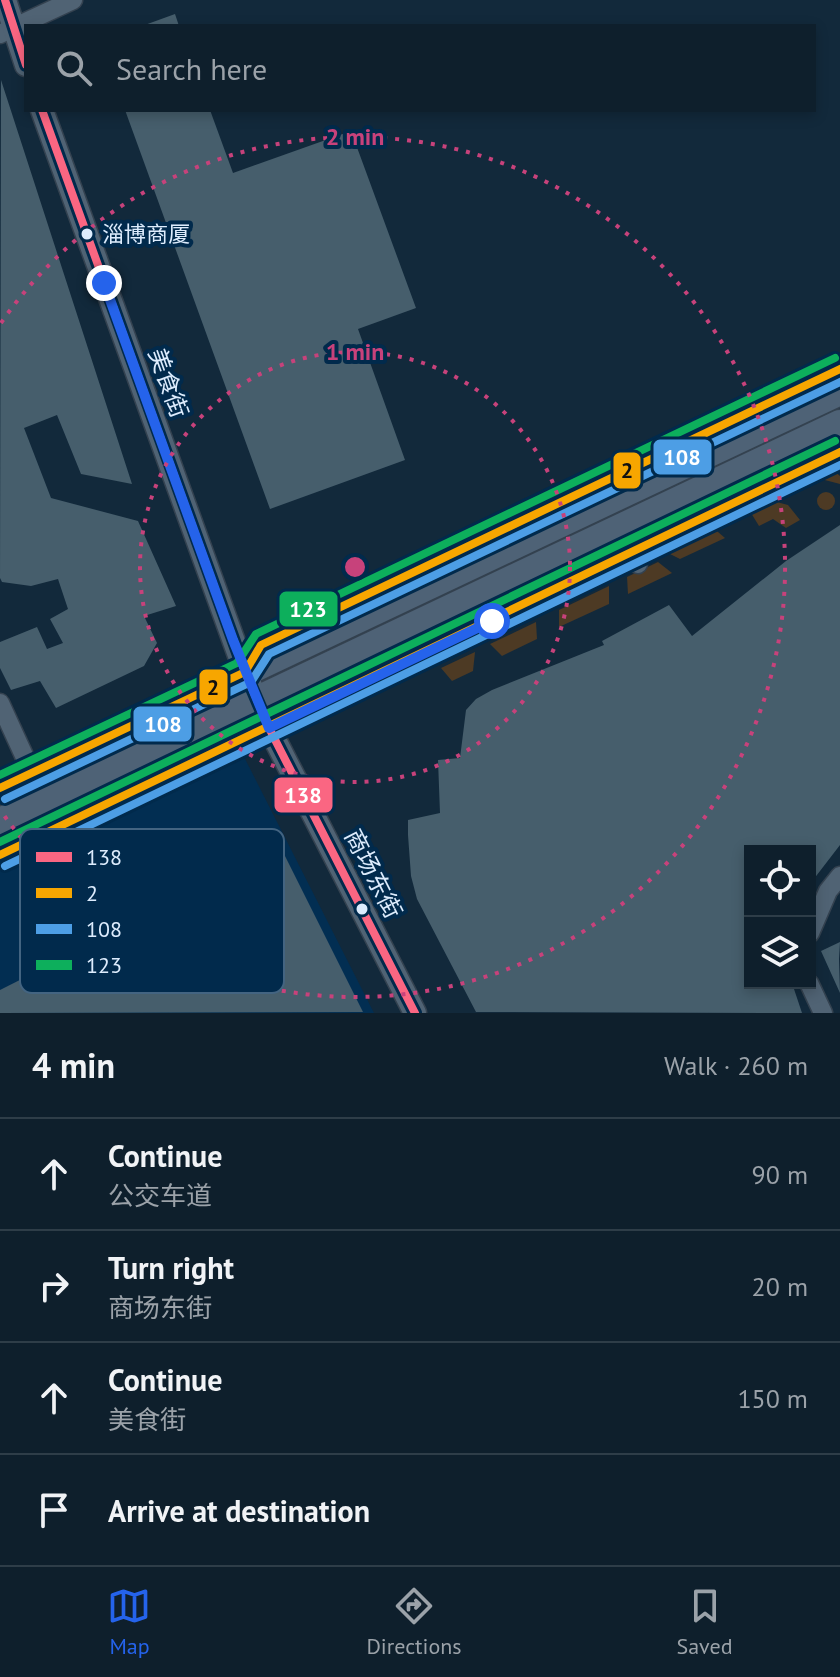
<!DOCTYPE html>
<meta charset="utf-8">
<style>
body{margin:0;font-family:"PT Sans","Noto Sans SC",sans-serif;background:#1c2c38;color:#f1f3f6}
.controls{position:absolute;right:24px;bottom:24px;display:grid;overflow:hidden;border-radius:0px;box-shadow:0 4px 12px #0003}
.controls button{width:72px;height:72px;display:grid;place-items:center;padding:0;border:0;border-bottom:2px solid #2e3d48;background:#0e1f2c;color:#f1f3f6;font:40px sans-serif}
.stop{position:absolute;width:24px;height:24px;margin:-18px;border:6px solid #2563eb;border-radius:50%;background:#fff}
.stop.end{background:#2563eb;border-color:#fff;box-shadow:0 2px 8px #0008}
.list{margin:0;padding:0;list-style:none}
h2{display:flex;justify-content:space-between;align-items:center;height:104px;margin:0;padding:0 32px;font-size:34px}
h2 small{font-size:26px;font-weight:400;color:#9ba2a9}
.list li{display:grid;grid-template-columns:52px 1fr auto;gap:24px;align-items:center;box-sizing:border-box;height:112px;padding:0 32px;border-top:2px solid #2e3d48}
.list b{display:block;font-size:30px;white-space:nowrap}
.list p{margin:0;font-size:26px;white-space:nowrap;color:#9ba2a9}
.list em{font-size:26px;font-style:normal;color:#9ba2a9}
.icon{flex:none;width:44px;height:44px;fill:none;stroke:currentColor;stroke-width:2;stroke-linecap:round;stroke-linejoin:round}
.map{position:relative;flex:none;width:840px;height:1013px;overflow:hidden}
.search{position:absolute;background:#0e1f2c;box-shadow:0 4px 12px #0003;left:24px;right:24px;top:24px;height:88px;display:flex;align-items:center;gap:20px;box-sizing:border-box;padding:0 28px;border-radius:0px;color:#9ba2a9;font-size:30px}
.sheet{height:552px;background:#0e1f2c}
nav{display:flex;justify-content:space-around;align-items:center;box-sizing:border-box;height:112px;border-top:2px solid #2e3d48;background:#0e1f2c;font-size:22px;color:#9ba2a9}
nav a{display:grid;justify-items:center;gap:4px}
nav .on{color:#2563eb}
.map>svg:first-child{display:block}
.built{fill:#022e52}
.green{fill:#4d3a24}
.building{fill:#465e6c}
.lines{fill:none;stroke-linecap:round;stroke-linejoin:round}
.service-casing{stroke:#344250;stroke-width:12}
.minor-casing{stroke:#344250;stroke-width:21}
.tertiary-casing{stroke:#344250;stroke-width:25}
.primary-casing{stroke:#344250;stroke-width:31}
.service{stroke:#506374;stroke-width:9}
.minor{stroke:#506374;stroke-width:18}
.tertiary{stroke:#506374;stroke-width:22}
.primary{stroke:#4e6276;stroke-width:28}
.bus-1-casing{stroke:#012a4c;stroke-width:14}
.bus-2-casing{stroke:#012a4c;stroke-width:14}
.bus-3-casing{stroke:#012a4c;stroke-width:14}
.bus-4-casing{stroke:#012a4c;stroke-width:14}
.bus-1{stroke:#fa6682;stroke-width:8}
.bus-2{stroke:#f7a600;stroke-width:8}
.bus-3{stroke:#4d9ee5;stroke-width:8}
.bus-4{stroke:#0daf5c;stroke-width:8}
.route{stroke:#2563eb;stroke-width:10}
.ring{fill:none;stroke:#c7427b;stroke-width:4;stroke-dasharray:4 8}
.bus-dot{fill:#ddecfd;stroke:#012a4c;stroke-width:3}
.labels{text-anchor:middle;stroke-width:8;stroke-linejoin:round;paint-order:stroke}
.bus-label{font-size:22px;fill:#ddecfd;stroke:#012a4c;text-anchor:start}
.street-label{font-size:24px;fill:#ddecfd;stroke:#012a4c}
.key{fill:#012a4c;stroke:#436481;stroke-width:2}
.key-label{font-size:22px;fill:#ddecfd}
.centre{fill:#c7427b;stroke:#012a4c;stroke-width:4}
.ring-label{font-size:24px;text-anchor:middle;font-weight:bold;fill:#c7427b;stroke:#012a4c;stroke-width:8;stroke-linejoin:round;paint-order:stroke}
.line-badge{stroke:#012a4c;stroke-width:3}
.badge-label{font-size:22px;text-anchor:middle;font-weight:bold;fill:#fff}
.pale-badge-label{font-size:22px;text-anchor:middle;font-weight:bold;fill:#111}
</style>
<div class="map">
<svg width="840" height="1013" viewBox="0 0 840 1013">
<rect width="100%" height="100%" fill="#12293b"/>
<!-- built -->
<polygon class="built" points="238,745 374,1013 0,1013 0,860"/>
<!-- green -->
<g class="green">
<polygon points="827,465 840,476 840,484 821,479 803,486 794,480"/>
<circle cx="826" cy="501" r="9"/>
<polygon points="769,500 788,505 800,520 786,528 773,519 759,526 748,508"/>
<polygon points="711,526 725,538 680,559 666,552 666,547"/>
<polygon points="658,562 672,573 628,594 627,577"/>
<polygon points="609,586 609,604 559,627 559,610"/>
<polygon points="536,622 537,639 502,656 490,644"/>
<polygon points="475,652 473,671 452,681 441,668"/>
</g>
<!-- building -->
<g class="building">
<polygon points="175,14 179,26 142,26"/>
<polygon points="1,80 132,484 81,474 57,415 24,428 51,498 138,521 176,606 144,616 157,643 144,666 56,708 40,681 11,690 0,668 0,642 37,627 47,649 63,643 50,619 68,609 58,579 31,586 2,582 0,578"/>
<polygon points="125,110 210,110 233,173 351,131 416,308 358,329 405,460 270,509"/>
<polygon points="840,525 840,845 810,884 810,851 750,851 750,983 792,983 802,1013 476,1012 417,899 411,876 408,835 408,820 440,813 438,760 460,758 466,710 476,699 492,690 604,645 602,641 669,605 692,636 786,561"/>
<polygon points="281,848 363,1012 0,1013 0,990"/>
<polygon points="840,942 839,959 840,993 821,951"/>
</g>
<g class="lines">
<defs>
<g id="service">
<polyline points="252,661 261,645 840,369"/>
<polyline points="0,855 840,452"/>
</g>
<g id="minor">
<polyline points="0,34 73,0"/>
<polyline points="622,527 638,564"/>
<polyline points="0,703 32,773"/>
<polyline points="810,933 828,891 840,876"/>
<polyline points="809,983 823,1013"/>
</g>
<g id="tertiary">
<polyline points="5,0 26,65"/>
<polyline points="42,110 245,672 269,728 415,1013"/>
</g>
<g id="primary">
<polyline points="0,788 840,391"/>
<polyline points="0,822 840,424"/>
</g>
</defs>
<!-- service casing -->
<use href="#service" class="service-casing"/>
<!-- minor casing -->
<use href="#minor" class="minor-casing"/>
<!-- tertiary casing -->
<use href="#tertiary" class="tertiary-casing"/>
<!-- primary casing -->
<use href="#primary" class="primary-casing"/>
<!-- service -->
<use href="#service" class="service"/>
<!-- minor -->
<use href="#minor" class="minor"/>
<!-- tertiary -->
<use href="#tertiary" class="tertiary"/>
<!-- primary -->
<use href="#primary" class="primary"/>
<defs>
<g id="bus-1">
<polyline points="5,0 26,65"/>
<polyline points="42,110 245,672 269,728 415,1013"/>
</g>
<g id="bus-2">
<polyline points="0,788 245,672 261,645 840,369"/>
<polyline points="0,855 840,452"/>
</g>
<g id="bus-3">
<polyline points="5,799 251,682 269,654 840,382"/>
<polyline points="5,866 840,465"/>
</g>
<g id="bus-4">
<polyline points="0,775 237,663 256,634 835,358"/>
<polyline points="0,842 835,441"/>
</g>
</defs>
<!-- bus-1 casing -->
<use href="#bus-1" class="bus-1-casing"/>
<!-- bus-2 casing -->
<use href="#bus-2" class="bus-2-casing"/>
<!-- bus-3 casing -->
<use href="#bus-3" class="bus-3-casing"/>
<!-- bus-4 casing -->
<use href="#bus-4" class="bus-4-casing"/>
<!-- bus-1 -->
<use href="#bus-1" class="bus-1"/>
<!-- bus-2 -->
<use href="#bus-2" class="bus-2"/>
<!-- bus-3 -->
<use href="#bus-3" class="bus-3"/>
<!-- bus-4 -->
<use href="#bus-4" class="bus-4"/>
</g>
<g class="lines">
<!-- route -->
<polyline class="route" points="104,283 233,640 269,728 492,621"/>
</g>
<!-- distance rings -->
<g class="ring">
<circle cx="355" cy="567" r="215"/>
<path d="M1 323A430 430 0 1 1 1 811"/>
</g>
<!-- markers -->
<g class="bus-dot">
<circle cx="87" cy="234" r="7"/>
<circle cx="362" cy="909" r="7"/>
</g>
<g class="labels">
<!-- bus labels -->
<g class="bus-label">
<text x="102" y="242">淄博商厦</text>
</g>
<!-- street labels -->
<g class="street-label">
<text transform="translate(168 383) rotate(70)" y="8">美食街</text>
<text transform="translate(373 874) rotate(63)" y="8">商场东街</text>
</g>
</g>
<!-- legend -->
<rect x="20" y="829" width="264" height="164" rx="12" class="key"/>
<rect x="36" y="852" width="36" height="10" fill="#fa6682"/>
<rect x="36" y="888" width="36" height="10" fill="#f7a600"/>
<rect x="36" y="924" width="36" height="10" fill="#4d9ee5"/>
<rect x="36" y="960" width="36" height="10" fill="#0daf5c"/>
<g class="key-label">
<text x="86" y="865">138</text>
<text x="86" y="901">2</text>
<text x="86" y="937">108</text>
<text x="86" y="973">123</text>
</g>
<circle cx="355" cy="567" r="12" class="centre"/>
<g class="ring-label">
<text x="355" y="145">2 min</text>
<text x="355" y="360">1 min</text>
</g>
<g class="line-badge">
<rect x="652" y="438" width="61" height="38" rx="8" fill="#4d9ee5"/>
<rect x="612" y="451" width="30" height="39" rx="8" fill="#f7a600"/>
<rect x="278" y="590" width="61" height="38" rx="8" fill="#0daf5c"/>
<rect x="198" y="668" width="31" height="38" rx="8" fill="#f7a600"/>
<rect x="132" y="705" width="61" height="38" rx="8" fill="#4d9ee5"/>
<rect x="273" y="776" width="61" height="38" rx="8" fill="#fa6682"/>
</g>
<g class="badge-label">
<text x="682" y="465">108</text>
<text x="308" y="617">123</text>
<text x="163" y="732">108</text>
<text x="303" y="803">138</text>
</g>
<g class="pale-badge-label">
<text x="627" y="478">2</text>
<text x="213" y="695">2</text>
</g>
</svg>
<div class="controls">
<button><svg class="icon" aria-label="locate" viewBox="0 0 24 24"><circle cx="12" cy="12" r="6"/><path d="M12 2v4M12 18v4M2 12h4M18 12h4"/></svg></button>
<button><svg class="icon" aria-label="layers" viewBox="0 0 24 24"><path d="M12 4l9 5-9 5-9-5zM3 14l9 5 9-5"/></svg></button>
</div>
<div class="stop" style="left:492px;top:621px"></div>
<div class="stop end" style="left:104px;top:283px"></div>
<div class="search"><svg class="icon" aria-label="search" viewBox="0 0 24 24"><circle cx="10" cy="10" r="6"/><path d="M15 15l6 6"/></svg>Search here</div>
</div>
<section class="sheet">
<h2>4 min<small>Walk · 260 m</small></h2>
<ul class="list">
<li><svg class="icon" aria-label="ahead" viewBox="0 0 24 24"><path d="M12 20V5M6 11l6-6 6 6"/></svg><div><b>Continue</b><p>公交车道</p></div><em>90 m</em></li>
<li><svg class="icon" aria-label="right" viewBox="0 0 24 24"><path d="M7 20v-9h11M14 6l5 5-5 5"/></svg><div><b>Turn right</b><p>商场东街</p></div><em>20 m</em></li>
<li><svg class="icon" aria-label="ahead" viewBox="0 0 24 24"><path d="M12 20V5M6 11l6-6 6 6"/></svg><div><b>Continue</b><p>美食街</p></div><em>150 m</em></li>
<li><svg class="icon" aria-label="arrive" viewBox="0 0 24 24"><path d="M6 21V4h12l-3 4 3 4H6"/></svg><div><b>Arrive at destination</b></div></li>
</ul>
</section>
<nav>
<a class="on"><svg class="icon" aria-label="map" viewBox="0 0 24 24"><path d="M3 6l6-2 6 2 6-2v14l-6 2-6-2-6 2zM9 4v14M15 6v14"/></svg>Map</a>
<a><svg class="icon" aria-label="directions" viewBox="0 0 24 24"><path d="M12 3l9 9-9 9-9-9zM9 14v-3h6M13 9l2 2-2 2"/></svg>Directions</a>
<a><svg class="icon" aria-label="saved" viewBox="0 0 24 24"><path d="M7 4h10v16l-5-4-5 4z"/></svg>Saved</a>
</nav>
